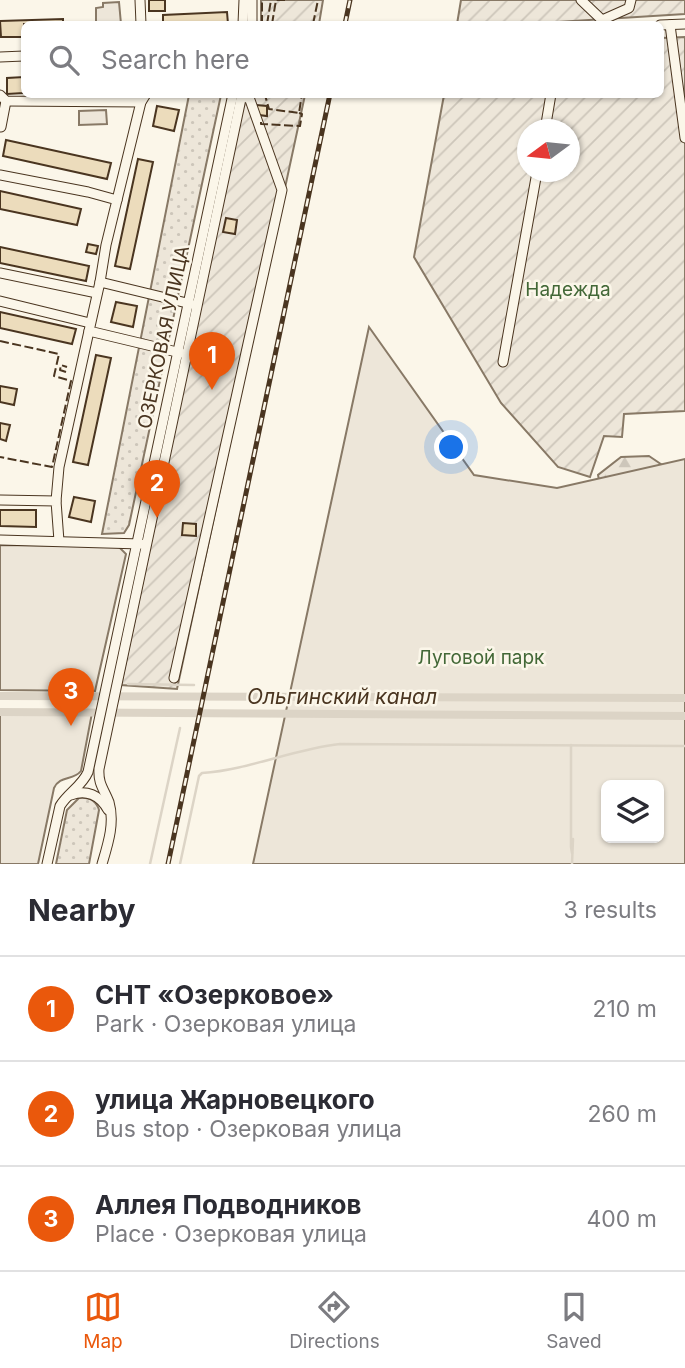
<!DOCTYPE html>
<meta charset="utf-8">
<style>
body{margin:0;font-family:Inter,sans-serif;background:#f2f2f3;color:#2b2b33}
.controls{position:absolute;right:21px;bottom:21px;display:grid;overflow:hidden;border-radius:10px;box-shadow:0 2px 5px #0004}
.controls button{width:63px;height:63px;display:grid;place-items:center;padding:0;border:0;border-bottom:2px solid #e1e1e2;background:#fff;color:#2b2b33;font:35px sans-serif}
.compass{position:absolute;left:517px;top:119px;width:63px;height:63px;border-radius:50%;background:#fff;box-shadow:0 2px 5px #0004;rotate:255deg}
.you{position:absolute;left:452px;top:448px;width:24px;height:24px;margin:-18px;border:5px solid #fff;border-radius:50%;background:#1a73e8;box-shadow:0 0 0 10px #1a73e833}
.badge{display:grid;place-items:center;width:46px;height:46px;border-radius:50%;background:#ea580c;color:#fff;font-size:23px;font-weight:700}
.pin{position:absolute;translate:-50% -58px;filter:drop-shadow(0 2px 4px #0008)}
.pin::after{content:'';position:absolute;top:37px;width:24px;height:21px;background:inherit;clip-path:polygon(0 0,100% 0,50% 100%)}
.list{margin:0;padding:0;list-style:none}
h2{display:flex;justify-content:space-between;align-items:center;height:91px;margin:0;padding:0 28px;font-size:30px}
h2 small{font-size:23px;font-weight:400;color:#7c7c81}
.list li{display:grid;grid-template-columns:46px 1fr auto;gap:21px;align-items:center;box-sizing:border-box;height:105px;padding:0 28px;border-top:2px solid #e1e1e2}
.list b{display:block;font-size:26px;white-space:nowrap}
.list p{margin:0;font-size:23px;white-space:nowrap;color:#7c7c81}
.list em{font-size:23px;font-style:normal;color:#7c7c81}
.icon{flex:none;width:38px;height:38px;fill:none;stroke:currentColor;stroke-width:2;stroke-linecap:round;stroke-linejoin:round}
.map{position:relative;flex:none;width:685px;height:864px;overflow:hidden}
.search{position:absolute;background:#fff;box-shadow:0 2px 5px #0004;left:21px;right:21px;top:21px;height:77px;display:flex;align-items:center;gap:18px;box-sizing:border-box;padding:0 24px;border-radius:10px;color:#7c7c81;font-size:26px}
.sheet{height:406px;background:#fff}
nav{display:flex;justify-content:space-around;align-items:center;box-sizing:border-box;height:98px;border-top:2px solid #e1e1e2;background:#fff;font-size:19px;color:#7c7c81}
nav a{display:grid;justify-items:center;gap:4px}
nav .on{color:#ea580c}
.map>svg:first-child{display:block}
.grass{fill:url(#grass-dots);stroke:#887966;stroke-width:2}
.forest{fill:url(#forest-firs);stroke:#887966;stroke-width:2}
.park{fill:#ede6d9;stroke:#887966;stroke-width:2;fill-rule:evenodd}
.garden{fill:url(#garden-furrows);stroke:#887966;stroke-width:2;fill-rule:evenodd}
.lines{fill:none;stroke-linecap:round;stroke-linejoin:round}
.stream{stroke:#dcd4c6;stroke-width:2.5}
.canal{stroke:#dcd4c6;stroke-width:8}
.building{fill:#ecdcbc;stroke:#4a3520;stroke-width:2}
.minor-casing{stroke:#4a3520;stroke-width:11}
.minor{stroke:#fbf6e9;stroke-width:9}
.rail-casing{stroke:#4a3520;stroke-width:5}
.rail{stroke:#fbf6e9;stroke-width:2.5;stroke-dasharray:8;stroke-linecap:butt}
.fence{stroke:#4a3520;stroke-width:2;stroke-dasharray:9 3.5;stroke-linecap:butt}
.labels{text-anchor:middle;stroke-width:5;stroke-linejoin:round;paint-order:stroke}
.park-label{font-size:19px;fill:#436837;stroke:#fbf6e9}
.street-label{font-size:19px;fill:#4a3520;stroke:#fbf6e9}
.water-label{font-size:21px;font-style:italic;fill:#4a3520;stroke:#fbf6e9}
</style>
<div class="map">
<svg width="685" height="864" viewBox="0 0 685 864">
<defs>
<pattern id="grass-dots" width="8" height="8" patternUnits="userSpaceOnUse" patternTransform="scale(1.75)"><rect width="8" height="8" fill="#ede6d9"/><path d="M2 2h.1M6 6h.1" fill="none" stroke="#cdc6ba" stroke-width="1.8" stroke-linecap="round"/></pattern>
<pattern id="forest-firs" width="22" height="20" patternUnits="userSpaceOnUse" patternTransform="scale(1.75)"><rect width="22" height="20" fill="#ede6d9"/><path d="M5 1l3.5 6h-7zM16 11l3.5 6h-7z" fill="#cdc6ba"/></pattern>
<pattern id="garden-furrows" width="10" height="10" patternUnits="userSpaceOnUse" patternTransform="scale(1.75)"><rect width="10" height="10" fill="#ede6d9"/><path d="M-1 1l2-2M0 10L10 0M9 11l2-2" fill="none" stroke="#cdc6ba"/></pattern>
</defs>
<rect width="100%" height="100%" fill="#fbf6e9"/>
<!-- grass -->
<g class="grass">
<polygon points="189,95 221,95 129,525 124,533 102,534"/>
<path d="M79,798C89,797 96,800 99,810L89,864H56L67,810Z"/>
</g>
<!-- forest -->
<polygon class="forest" points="649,456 671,471 602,495 598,475 621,457"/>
<!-- park -->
<g class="park">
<polygon points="119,2 121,24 96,24 96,8 103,7 103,3"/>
<polygon points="106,110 107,124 79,125 79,111"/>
<path d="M369,327L474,475L557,488L685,459V864H253ZM659,785V838H606V785Z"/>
<polygon points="0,545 118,546 126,554 95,691 0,690"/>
<path d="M0,713H92L81,771C73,781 60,775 54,788L38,864H0Z"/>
</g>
<!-- garden -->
<g class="garden">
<polygon points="261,0 323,0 319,24 261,24"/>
<polygon points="461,0 685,0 685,14 525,24 457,24"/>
<path d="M685,37V411L624,414L622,437L604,436L590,477L558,467L501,403L414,257L444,95L660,94L661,38ZM528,130H570V172H528Z"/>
<polygon points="245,95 305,95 177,689 121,685"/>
</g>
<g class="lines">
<!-- stream -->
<g class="stream">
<polyline points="128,684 194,685"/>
<polyline points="571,745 571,847 572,853"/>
<polyline points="150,864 180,728"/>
<path d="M180,864L199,776L202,773C249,770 293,749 340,744L685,746"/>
<polyline points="572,864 573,839"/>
</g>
<!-- canal -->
<g class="canal">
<polyline points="0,696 685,698"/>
<polyline points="0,712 685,716"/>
</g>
</g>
<!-- building -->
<g class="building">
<polygon points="165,0 165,11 149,11 149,0"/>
<polygon points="227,12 228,24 163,24 163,15"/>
<polygon points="63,19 63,24 24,24 24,37 1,37 0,21"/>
<polygon points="24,77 24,93 7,94 7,78"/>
<polygon points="256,105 267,106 267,116 259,115"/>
<polygon points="157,106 179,110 174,131 153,126"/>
<polygon points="6,140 111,163 107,179 3,156"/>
<polygon points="138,159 153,162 130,269 115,266"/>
<polygon points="0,191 81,209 77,225 0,209"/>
<polygon points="226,218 237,220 235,234 223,232"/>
<polygon points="88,244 98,246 96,254 86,252"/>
<polygon points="0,247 89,266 86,281 0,263"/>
<polygon points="116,302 137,306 133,327 111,322"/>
<polygon points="0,312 76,329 72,344 0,328"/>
<polygon points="96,355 111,358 88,465 73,462"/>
<polygon points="0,386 17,389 14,405 0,402"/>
<polygon points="0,423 10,425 6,441 0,439"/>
<polygon points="74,497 95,501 91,522 69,517"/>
<polygon points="0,510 36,510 36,527 0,526"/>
<polygon points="183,523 196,524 196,536 182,535"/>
</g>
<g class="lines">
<defs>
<g id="minor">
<polyline points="140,0 141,24"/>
<polyline points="581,0 602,20"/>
<polyline points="243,24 244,0"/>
<polyline points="252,24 252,0"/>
<polyline points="602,24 602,20 629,8 631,0"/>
<polyline points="660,25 685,24"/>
<polyline points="670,25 685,138"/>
<polyline points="0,57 24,56"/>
<polyline points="0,95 6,101 141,102"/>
<polyline points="1,127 6,101"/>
<polyline points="545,130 551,94"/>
<polyline points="0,175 88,192 117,200 106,245 100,282"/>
<polyline points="117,200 141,102 146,94"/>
<polyline points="0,273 97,293"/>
<polyline points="0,301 90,323"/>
<polyline points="181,353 89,331 100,282 191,304"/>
<polyline points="503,362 537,172"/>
<polyline points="0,500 56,501 59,541"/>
<polyline points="56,501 59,467 89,331"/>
<polyline points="0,540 141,544"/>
<polyline points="174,678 282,190 250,100 243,94"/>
<path d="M71,795C86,789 100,795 108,810"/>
<path d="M47,864L60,806C68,793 82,786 88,772L233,94"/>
<path d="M102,864C108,844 115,823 109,802C104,789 98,784 99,769L242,94"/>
</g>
</defs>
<!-- minor casing -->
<use href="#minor" class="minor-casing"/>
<!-- minor -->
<use href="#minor" class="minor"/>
<defs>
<g id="rail">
<polyline points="345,24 350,0"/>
<polyline points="168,864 330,94"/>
</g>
</defs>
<!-- rail casing -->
<use href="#rail" class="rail-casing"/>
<!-- rail -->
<use href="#rail" class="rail"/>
<!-- fence -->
<g class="fence">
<polyline points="262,24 262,0"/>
<polyline points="267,24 271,0"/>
<polyline points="272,24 276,0 285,0"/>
<polyline points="313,24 318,0"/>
<polyline points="262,94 265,95 269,109 299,113 302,94"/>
<polyline points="276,96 276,94"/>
<polyline points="261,122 261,124 300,126 302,114 299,113"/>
<polyline points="0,341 59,354 54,376 71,381 52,467 0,457"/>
<polyline points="66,372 60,370 61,365 67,367"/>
</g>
</g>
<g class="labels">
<!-- park labels -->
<g class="park-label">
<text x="568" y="296">Надежда</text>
<text x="481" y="664">Луговой парк</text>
</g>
<!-- street labels -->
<g class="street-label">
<text transform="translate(163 337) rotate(-78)" y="7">ОЗЕРКОВАЯ УЛИЦА</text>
</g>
<!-- water labels -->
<g class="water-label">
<text x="342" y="704">Ольгинский канал</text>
</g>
</g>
</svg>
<div class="controls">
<button><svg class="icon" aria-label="layers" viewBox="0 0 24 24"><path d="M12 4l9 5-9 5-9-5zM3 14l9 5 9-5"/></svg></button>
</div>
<svg class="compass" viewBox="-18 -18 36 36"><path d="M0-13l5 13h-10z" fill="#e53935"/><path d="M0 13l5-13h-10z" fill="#7c7c81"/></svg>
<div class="you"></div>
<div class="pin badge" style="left:212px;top:390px">1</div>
<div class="pin badge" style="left:157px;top:518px">2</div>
<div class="pin badge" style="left:71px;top:726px">3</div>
<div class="search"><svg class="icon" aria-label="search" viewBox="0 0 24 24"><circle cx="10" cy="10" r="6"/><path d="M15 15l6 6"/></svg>Search here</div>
</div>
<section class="sheet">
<h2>Nearby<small>3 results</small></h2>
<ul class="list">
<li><span class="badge">1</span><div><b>СНТ «Озерковое»</b><p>Park · Озерковая улица</p></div><em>210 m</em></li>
<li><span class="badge">2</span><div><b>улица Жарновецкого</b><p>Bus stop · Озерковая улица</p></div><em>260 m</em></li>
<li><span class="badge">3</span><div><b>Аллея Подводников</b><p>Place · Озерковая улица</p></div><em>400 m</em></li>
</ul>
</section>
<nav>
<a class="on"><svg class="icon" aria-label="map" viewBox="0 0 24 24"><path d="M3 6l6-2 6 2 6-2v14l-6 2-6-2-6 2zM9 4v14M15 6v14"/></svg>Map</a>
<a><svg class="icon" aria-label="directions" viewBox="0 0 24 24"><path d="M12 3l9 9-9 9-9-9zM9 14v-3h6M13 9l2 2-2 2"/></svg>Directions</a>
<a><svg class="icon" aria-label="saved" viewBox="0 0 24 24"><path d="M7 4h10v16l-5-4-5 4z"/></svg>Saved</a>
</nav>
